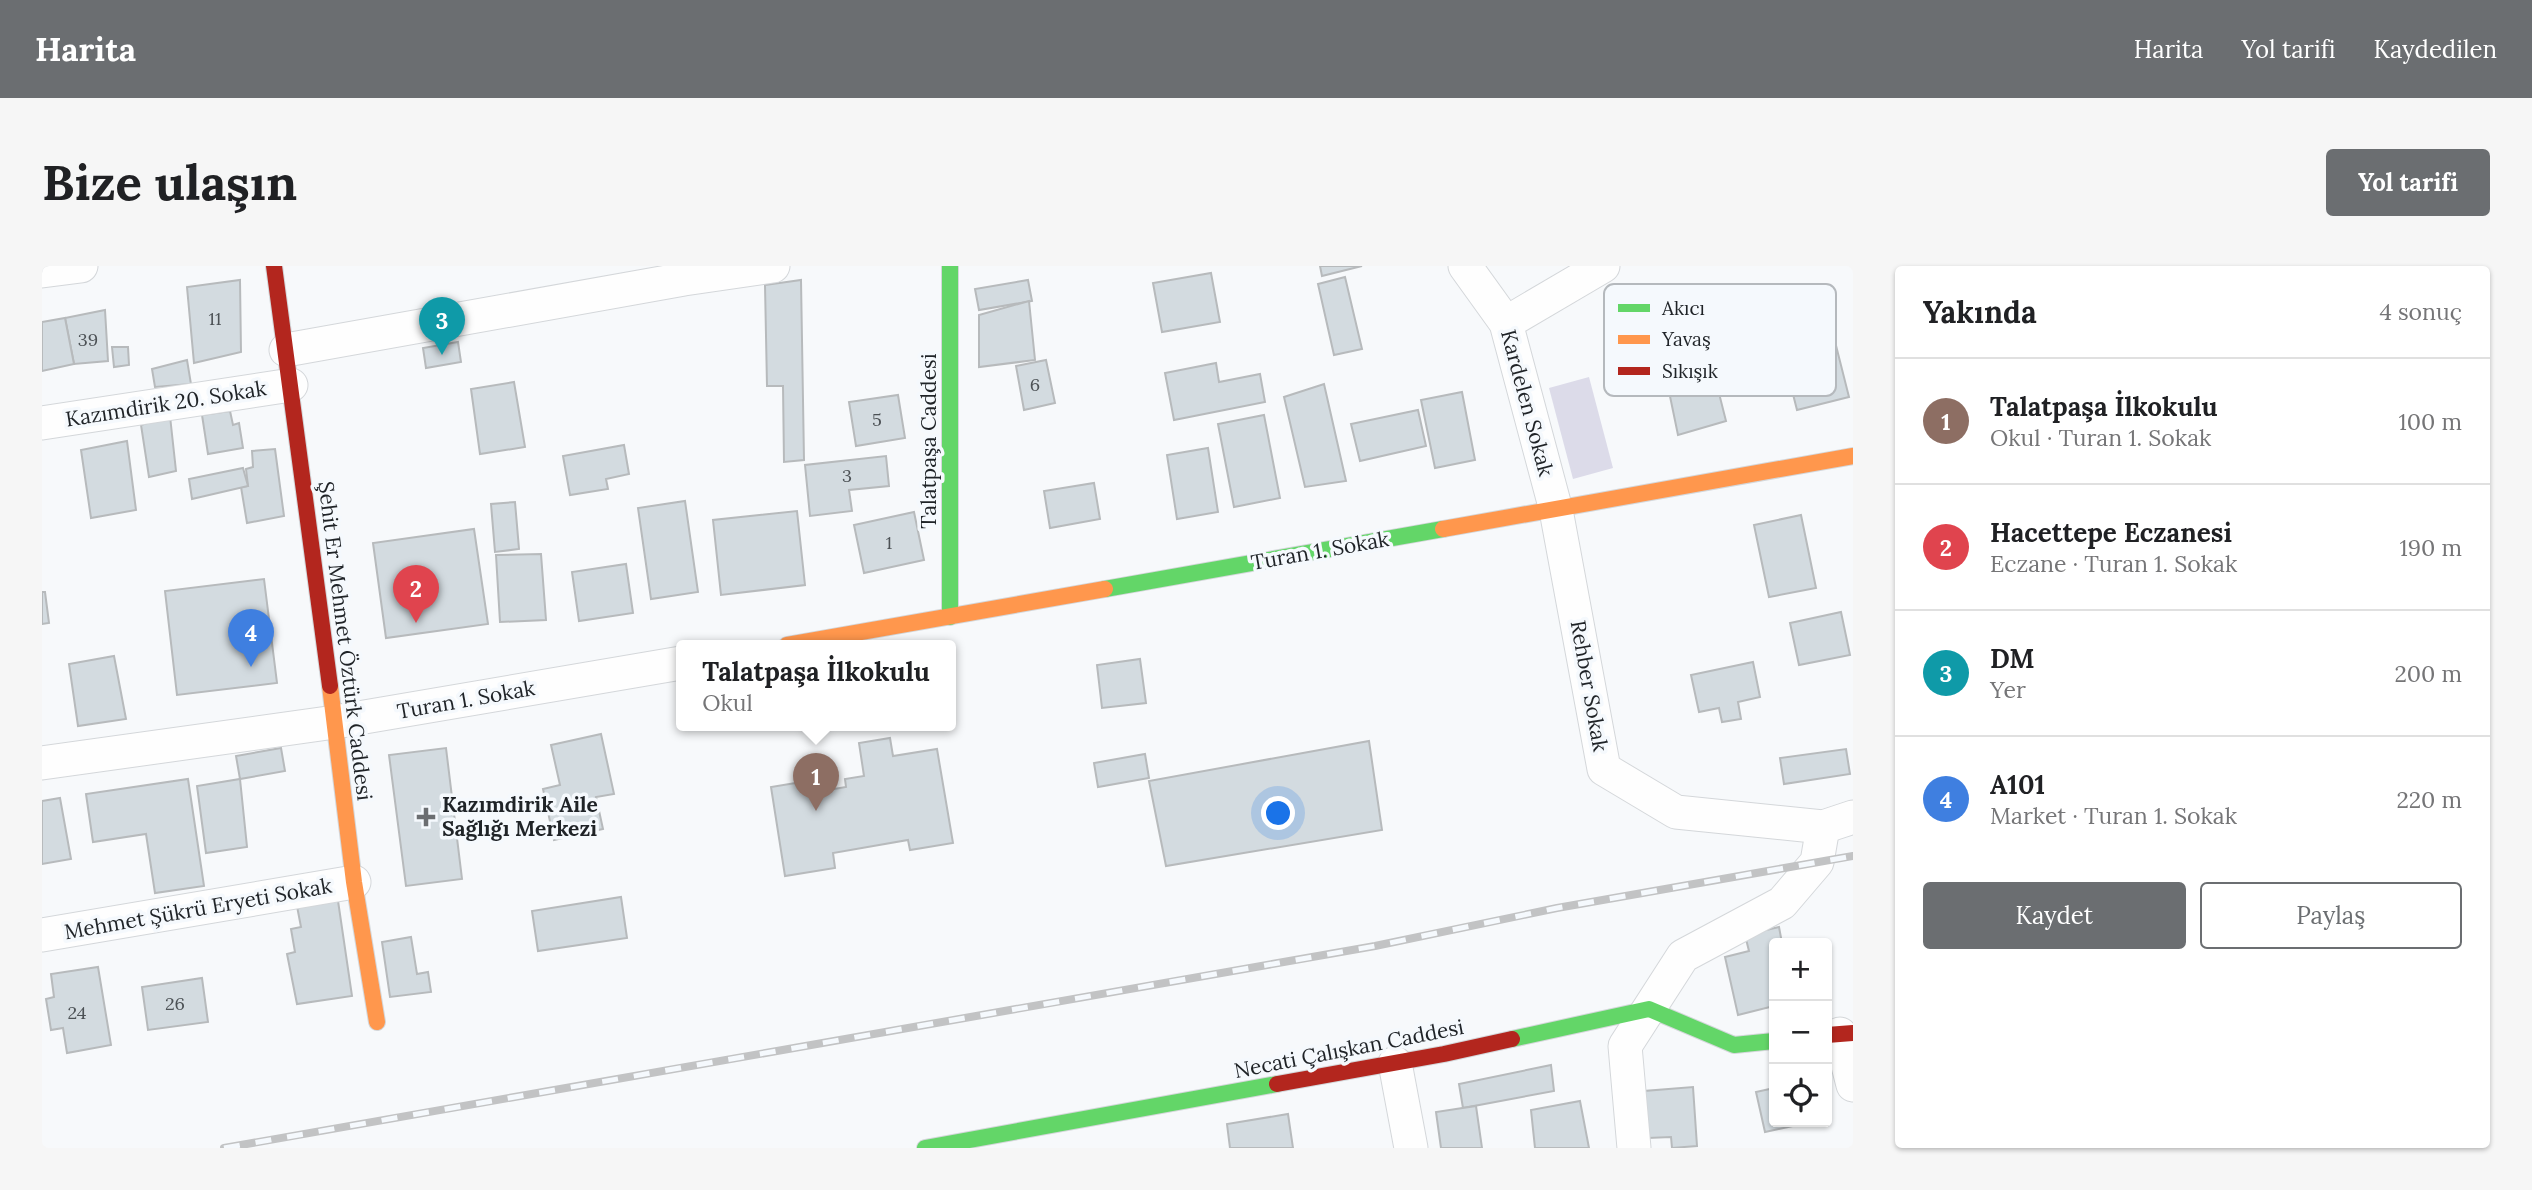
<!DOCTYPE html>
<html lang="tr">
<meta charset="utf-8">
<style>
body{margin:0;font-family:Lora,serif;background:#f6f6f6;color:#202124}
.controls{position:absolute;right:21px;bottom:21px;display:grid;overflow:hidden;border-radius:7px;box-shadow:0 2px 5px #0004}
.controls button{width:63px;height:63px;display:grid;place-items:center;padding:0;border:0;border-bottom:2px solid #e0e0e0;background:#fff;color:#202124;font:35px sans-serif}
.you{position:absolute;left:1237px;top:548px;width:24px;height:24px;margin:-18px;border:5px solid #fff;border-radius:50%;background:#1a73e8;box-shadow:0 0 0 10px #1a73e833}
.badge{display:grid;place-items:center;width:46px;height:46px;border-radius:50%;background:#6b6e71;color:#fff;font-size:23px;font-weight:700}
.pin{position:absolute;translate:-50% -58px;filter:drop-shadow(0 2px 4px #0008)}
.pin::after{content:'';position:absolute;top:37px;width:24px;height:21px;background:inherit;clip-path:polygon(0 0,100% 0,50% 100%)}
.popup{position:absolute;left:634px;top:374px;width:280px;height:91px;box-sizing:border-box;display:grid;place-content:center;border-radius:7px;background:#fff;filter:drop-shadow(0 2px 5px #0005);font-size:23px;white-space:nowrap;color:#757577}
.popup b{font-size:26px;color:#202124}
.popup::after{content:'';position:absolute;left:50%;top:100%;margin-left:-14px;border:14px solid transparent;border-top-color:#fff}
.list{margin:0;padding:0;list-style:none}
h2{display:flex;justify-content:space-between;align-items:center;height:91px;margin:0;padding:0 28px;font-size:30px}
h2 small{font-size:23px;font-weight:400;color:#757577}
.list li{display:grid;grid-template-columns:46px 1fr auto;gap:21px;align-items:center;box-sizing:border-box;height:126px;padding:0 28px;border-top:2px solid #e0e0e0}
.list b{display:block;font-size:26px;white-space:nowrap}
.list p{margin:0;font-size:23px;white-space:nowrap;color:#757577}
.list em{font-size:23px;font-style:normal;color:#757577}
.actions{display:flex;gap:14px;padding:21px 28px}
.actions a{flex:1;padding:16px 0;border:2px solid #6b6e71;border-radius:7px;text-align:center;font-size:24px;color:#6b6e71}
.actions .main{background:#6b6e71;color:#fff}
.icon{flex:none;width:38px;height:38px;fill:none;stroke:currentColor;stroke-width:2;stroke-linecap:round;stroke-linejoin:round}
.map{position:relative;flex:none;width:1811px;height:882px;overflow:hidden;border-radius:7px}
header{display:flex;align-items:center;gap:42px;box-sizing:border-box;height:98px;padding:0 35px;background:#6b6e71;color:#fff}
header strong{font-size:33px}
nav{display:flex;gap:38px;margin-inline-start:auto;font-size:24px}
.intro{display:flex;align-items:center;justify-content:space-between;box-sizing:border-box;height:168px;padding:0 42px}
h1{margin:0;font-size:49px}
.button{padding:18px 32px;border-radius:7px;background:#6b6e71;color:#fff;font-size:24px;font-weight:700}
main{display:flex;gap:42px;padding:0 42px}
aside{flex:1;background:#fff;border-radius:7px;box-shadow:0 2px 5px #0004}
.map>svg:first-child{display:block}
.green{fill:#dcdbe9}
.building{fill:#d3dbe0;stroke:#b7babc;stroke-width:2}
.lines{fill:none;stroke-linecap:round;stroke-linejoin:round}
.street-casing{stroke:#d4d7da;stroke-width:35}
.fast-casing{stroke:#d4d7da;stroke-width:18}
.slow-casing{stroke:#d4d7da;stroke-width:18}
.jam-casing{stroke:#d4d7da;stroke-width:18}
.street{stroke:#fefefe;stroke-width:33}
.fast{stroke:#63d668;stroke-width:16}
.slow{stroke:#ff974d;stroke-width:16}
.jam{stroke:#b3261e;stroke-width:16}
.rail-casing{stroke:#c2c3c4;stroke-width:8}
.rail{stroke:#f5f9fd;stroke-width:5;stroke-dasharray:16;stroke-linecap:butt}
.poi-dot{fill:#6b6e71;stroke:#f5f9fd;stroke-width:2.5}
.labels{text-anchor:middle;stroke-width:7;stroke-linejoin:round;paint-order:stroke}
.number-label{font-size:18px;fill:#4c5155}
.street-label{font-size:21px;fill:#1f2327;stroke:#f5f9fd}
.poi-label{font-size:21px;font-weight:bold;fill:#1f2327;stroke:#f5f9fd;text-anchor:start}
.key{fill:#f5f9fd;stroke:#b5b9bd;stroke-width:2}
.key-label{font-size:19px;fill:#1f2327}
</style>
<header>
<strong>Harita</strong>
<nav><a>Harita</a><a>Yol tarifi</a><a>Kaydedilen</a></nav>
</header>
<div class="intro"><h1>Bize ulaşın</h1><a class="button">Yol tarifi</a></div>
<main>
<div class="map">
<svg width="1811" height="882" viewBox="0 0 1811 882">
<rect width="100%" height="100%" fill="#f7f9fb"/>
<!-- green -->
<polygon class="green" points="1547,111 1571,202 1531,213 1507,122"/>
<!-- building -->
<g class="building">
<polygon points="1278,0 1320,0 1280,10"/>
<polygon points="1169,7 1178,56 1120,66 1111,17"/>
<polygon points="1303,11 1320,83 1292,89 1276,18"/>
<polygon points="198,14 199,86 152,97 145,21"/>
<polygon points="759,14 762,194 742,196 741,120 725,120 723,19"/>
<polygon points="986,14 990,35 937,44 933,23"/>
<polygon points="1779,20 1807,131 1755,144 1727,33"/>
<polygon points="987,35 993,94 937,101 937,49"/>
<polygon points="1654,36 1684,155 1636,169 1610,43"/>
<polygon points="63,44 66,95 32,98 23,52"/>
<polygon points="23,52 32,98 0,105 0,56"/>
<polygon points="416,76 419,96 384,102 381,82"/>
<polygon points="70,81 86,81 87,99 72,101"/>
<polygon points="145,94 149,118 113,121 110,103"/>
<polygon points="1004,94 1013,137 982,144 974,100"/>
<polygon points="1174,97 1177,116 1218,108 1223,136 1132,154 1123,107"/>
<polygon points="472,116 483,181 438,188 429,123"/>
<polygon points="1282,118 1304,215 1263,221 1242,131"/>
<polygon points="1420,126 1433,194 1393,202 1379,134"/>
<polygon points="856,129 863,172 814,180 807,136"/>
<polygon points="1376,144 1384,180 1318,195 1309,158"/>
<polygon points="188,145 191,159 197,157 201,182 166,188 160,149"/>
<polygon points="1222,149 1238,232 1192,241 1176,158"/>
<polygon points="128,150 134,205 107,211 99,159"/>
<polygon points="85,175 94,244 49,252 39,184"/>
<polygon points="582,179 587,208 564,213 566,223 528,229 521,190"/>
<polygon points="1166,182 1176,246 1135,253 1125,189"/>
<polygon points="233,183 242,250 205,257 199,221 206,220 204,203 211,201 210,185"/>
<polygon points="844,190 847,220 807,224 810,245 768,250 763,199"/>
<polygon points="201,202 206,220 150,233 147,213"/>
<polygon points="1052,217 1058,253 1008,262 1002,225"/>
<polygon points="643,235 656,326 609,333 596,242"/>
<polygon points="473,236 477,283 453,286 449,238"/>
<polygon points="755,245 763,319 679,329 671,254"/>
<polygon points="872,246 882,294 822,307 812,259"/>
<polygon points="1759,249 1774,322 1727,331 1712,259"/>
<polygon points="432,263 446,358 344,372 331,277"/>
<polygon points="499,288 504,354 458,356 454,289"/>
<polygon points="584,298 591,347 537,355 530,306"/>
<polygon points="222,313 235,417 135,429 123,325"/>
<polygon points="0,326 3,326 7,357 0,358"/>
<polygon points="1799,346 1808,389 1757,399 1748,357"/>
<polygon points="72,390 84,453 36,460 27,398"/>
<polygon points="1098,393 1104,437 1060,442 1055,399"/>
<polygon points="1711,396 1718,431 1696,436 1699,453 1680,456 1677,442 1657,446 1649,409"/>
<polygon points="559,468 572,528 554,531 561,563 512,574 501,523 518,519 509,479"/>
<polygon points="848,472 851,490 895,483 911,577 868,584 866,574 791,587 793,602 743,610 729,521 778,513 780,525 804,521 803,513 822,510 817,477"/>
<polygon points="1327,475 1340,564 1124,600 1107,515"/>
<polygon points="239,482 243,505 198,513 194,490"/>
<polygon points="404,482 420,613 364,620 347,489"/>
<polygon points="1804,483 1808,508 1742,518 1738,492"/>
<polygon points="1103,488 1107,512 1056,521 1052,497"/>
<polygon points="146,513 162,620 113,627 104,568 51,576 44,528"/>
<polygon points="198,513 205,581 164,587 155,520"/>
<polygon points="18,532 29,593 0,598 0,535"/>
<polygon points="295,628 310,730 255,738 245,688 253,686 249,663 259,661 254,635"/>
<polygon points="579,631 585,672 496,685 490,645"/>
<polygon points="1737,661 1740,677 1732,677 1732,740 1696,749 1683,691 1707,685 1703,669"/>
<polygon points="369,671 375,708 386,706 389,726 348,731 340,676"/>
<polygon points="56,701 69,779 25,787 21,762 9,764 4,733 12,731 9,708"/>
<polygon points="160,712 166,756 106,764 100,721"/>
<polygon points="1509,799 1512,825 1421,842 1417,818"/>
<polygon points="1651,821 1655,880 1630,882 1629,871 1606,872 1602,825"/>
<polygon points="1732,822 1732,856 1769,856 1723,866 1714,826"/>
<polygon points="1538,835 1547,882 1493,882 1489,844"/>
<polygon points="1434,840 1440,882 1399,882 1394,846"/>
<polygon points="1246,848 1251,882 1188,882 1185,858"/>
</g>
<g class="lines">
<defs>
<g id="street">
<polyline points="1423,0 1464,57 1514,244 1562,503 1634,546 1781,561 1811,551"/>
<polyline points="0,5 39,0"/>
<polyline points="1464,57 1561,0"/>
<polyline points="244,84 642,13 731,0"/>
<polyline points="0,157 249,119"/>
<polyline points="0,497 293,456 639,397"/>
<polyline points="0,669 312,616"/>
<polyline points="1798,768 1811,819"/>
<polyline points="1353,797 1369,882"/>
<polyline points="1592,882 1583,780 1641,690 1740,637 1775,596 1781,561"/>
</g>
<g id="fast">
<polyline points="908,0 908,351"/>
<polyline points="1063,323 1401,263"/>
<polyline points="1470,773 1607,743 1692,779 1732,775"/>
<polyline points="883,882 1235,818"/>
</g>
<g id="slow">
<polyline points="1401,263 1811,190"/>
<polyline points="745,379 1063,323"/>
<polyline points="288,420 312,616 335,756"/>
</g>
<g id="jam">
<polyline points="232,0 288,420"/>
<polyline points="1785,769 1811,767"/>
<polyline points="1235,818 1402,788 1470,773"/>
</g>
</defs>
<!-- street casing -->
<use href="#street" class="street-casing"/>
<!-- fast casing -->
<use href="#fast" class="fast-casing"/>
<!-- slow casing -->
<use href="#slow" class="slow-casing"/>
<!-- jam casing -->
<use href="#jam" class="jam-casing"/>
<!-- street -->
<use href="#street" class="street"/>
<!-- fast -->
<use href="#fast" class="fast"/>
<!-- slow -->
<use href="#slow" class="slow"/>
<!-- jam -->
<use href="#jam" class="jam"/>
<defs>
<polyline id="rail" points="182,882 1333,680 1515,642 1811,590"/>
</defs>
<!-- rail casing -->
<use href="#rail" class="rail-casing"/>
<!-- rail -->
<use href="#rail" class="rail"/>
</g>
<!-- markers -->
<path class="poi-dot" d="M380.5 540.5h7v7h7v7h-7v7h-7v-7h-7v-7h7z"/>
<g class="labels">
<!-- number labels -->
<g class="number-label">
<text x="173" y="59">11</text>
<text x="46" y="80">39</text>
<text x="993" y="125">6</text>
<text x="835" y="160">5</text>
<text x="805" y="216">3</text>
<text x="847" y="283">1</text>
<text x="133" y="744">26</text>
<text x="35" y="753">24</text>
</g>
<!-- street labels -->
<g class="street-label">
<text transform="translate(1485 137) rotate(75)" y="7">Kardelen Sokak</text>
<text transform="translate(124 138) rotate(-9)" y="7">Kazımdirik 20. Sokak</text>
<text transform="translate(887 175) rotate(-90)" y="7">Talatpaşa Caddesi</text>
<text transform="translate(1278 285) rotate(-10)" y="7">Turan 1. Sokak</text>
<text transform="translate(303 375) rotate(83)" y="7">Şehit Er Mehmet Öztürk Caddesi</text>
<text transform="translate(1547 420) rotate(80)" y="7">Rehber Sokak</text>
<text transform="translate(424 434) rotate(-10)" y="7">Turan 1. Sokak</text>
<text transform="translate(156 643) rotate(-10)" y="7">Mehmet Şükrü Eryeti Sokak</text>
<text transform="translate(1307 783) rotate(-11)" y="7">Necati Çalışkan Caddesi</text>
</g>
<!-- poi labels -->
<g class="poi-label">
<text x="400" y="546">Kazımdirik Aile<tspan x="400" dy="24">Sağlığı Merkezi</tspan></text>
</g>
</g>
<!-- legend -->
<rect x="1562" y="18" width="232" height="112" rx="10" class="key"/>
<rect x="1576" y="38" width="32" height="8" fill="#63d668"/>
<rect x="1576" y="69" width="32" height="9" fill="#ff974d"/>
<rect x="1576" y="101" width="32" height="8" fill="#b3261e"/>
<g class="key-label">
<text x="1620" y="49">Akıcı</text>
<text x="1620" y="80">Yavaş</text>
<text x="1620" y="112">Sıkışık</text>
</g>
</svg>
<div class="controls">
<button>+</button>
<button>−</button>
<button><svg class="icon" aria-label="locate" viewBox="0 0 24 24"><circle cx="12" cy="12" r="6"/><path d="M12 2v4M12 18v4M2 12h4M18 12h4"/></svg></button>
</div>
<div class="you"></div>
<div class="pin badge" style="left:774px;top:545px;background:#8d6e63">1</div>
<div class="popup"><b>Talatpaşa İlkokulu</b>Okul</div>
<div class="pin badge" style="left:374px;top:357px;background:#e0444e">2</div>
<div class="pin badge" style="left:400px;top:89px;background:#0f9aa8">3</div>
<div class="pin badge" style="left:209px;top:401px;background:#3f7fe0">4</div>
</div>
<aside>
<h2>Yakında<small>4 sonuç</small></h2>
<ul class="list">
<li><span class="badge" style="background:#8d6e63">1</span><div><b>Talatpaşa İlkokulu</b><p>Okul · Turan 1. Sokak</p></div><em>100 m</em></li>
<li><span class="badge" style="background:#e0444e">2</span><div><b>Hacettepe Eczanesi</b><p>Eczane · Turan 1. Sokak</p></div><em>190 m</em></li>
<li><span class="badge" style="background:#0f9aa8">3</span><div><b>DM</b><p>Yer</p></div><em>200 m</em></li>
<li><span class="badge" style="background:#3f7fe0">4</span><div><b>A101</b><p>Market · Turan 1. Sokak</p></div><em>220 m</em></li>
</ul>
<div class="actions"><a class="main">Kaydet</a><a>Paylaş</a></div>
</aside>
</main>
